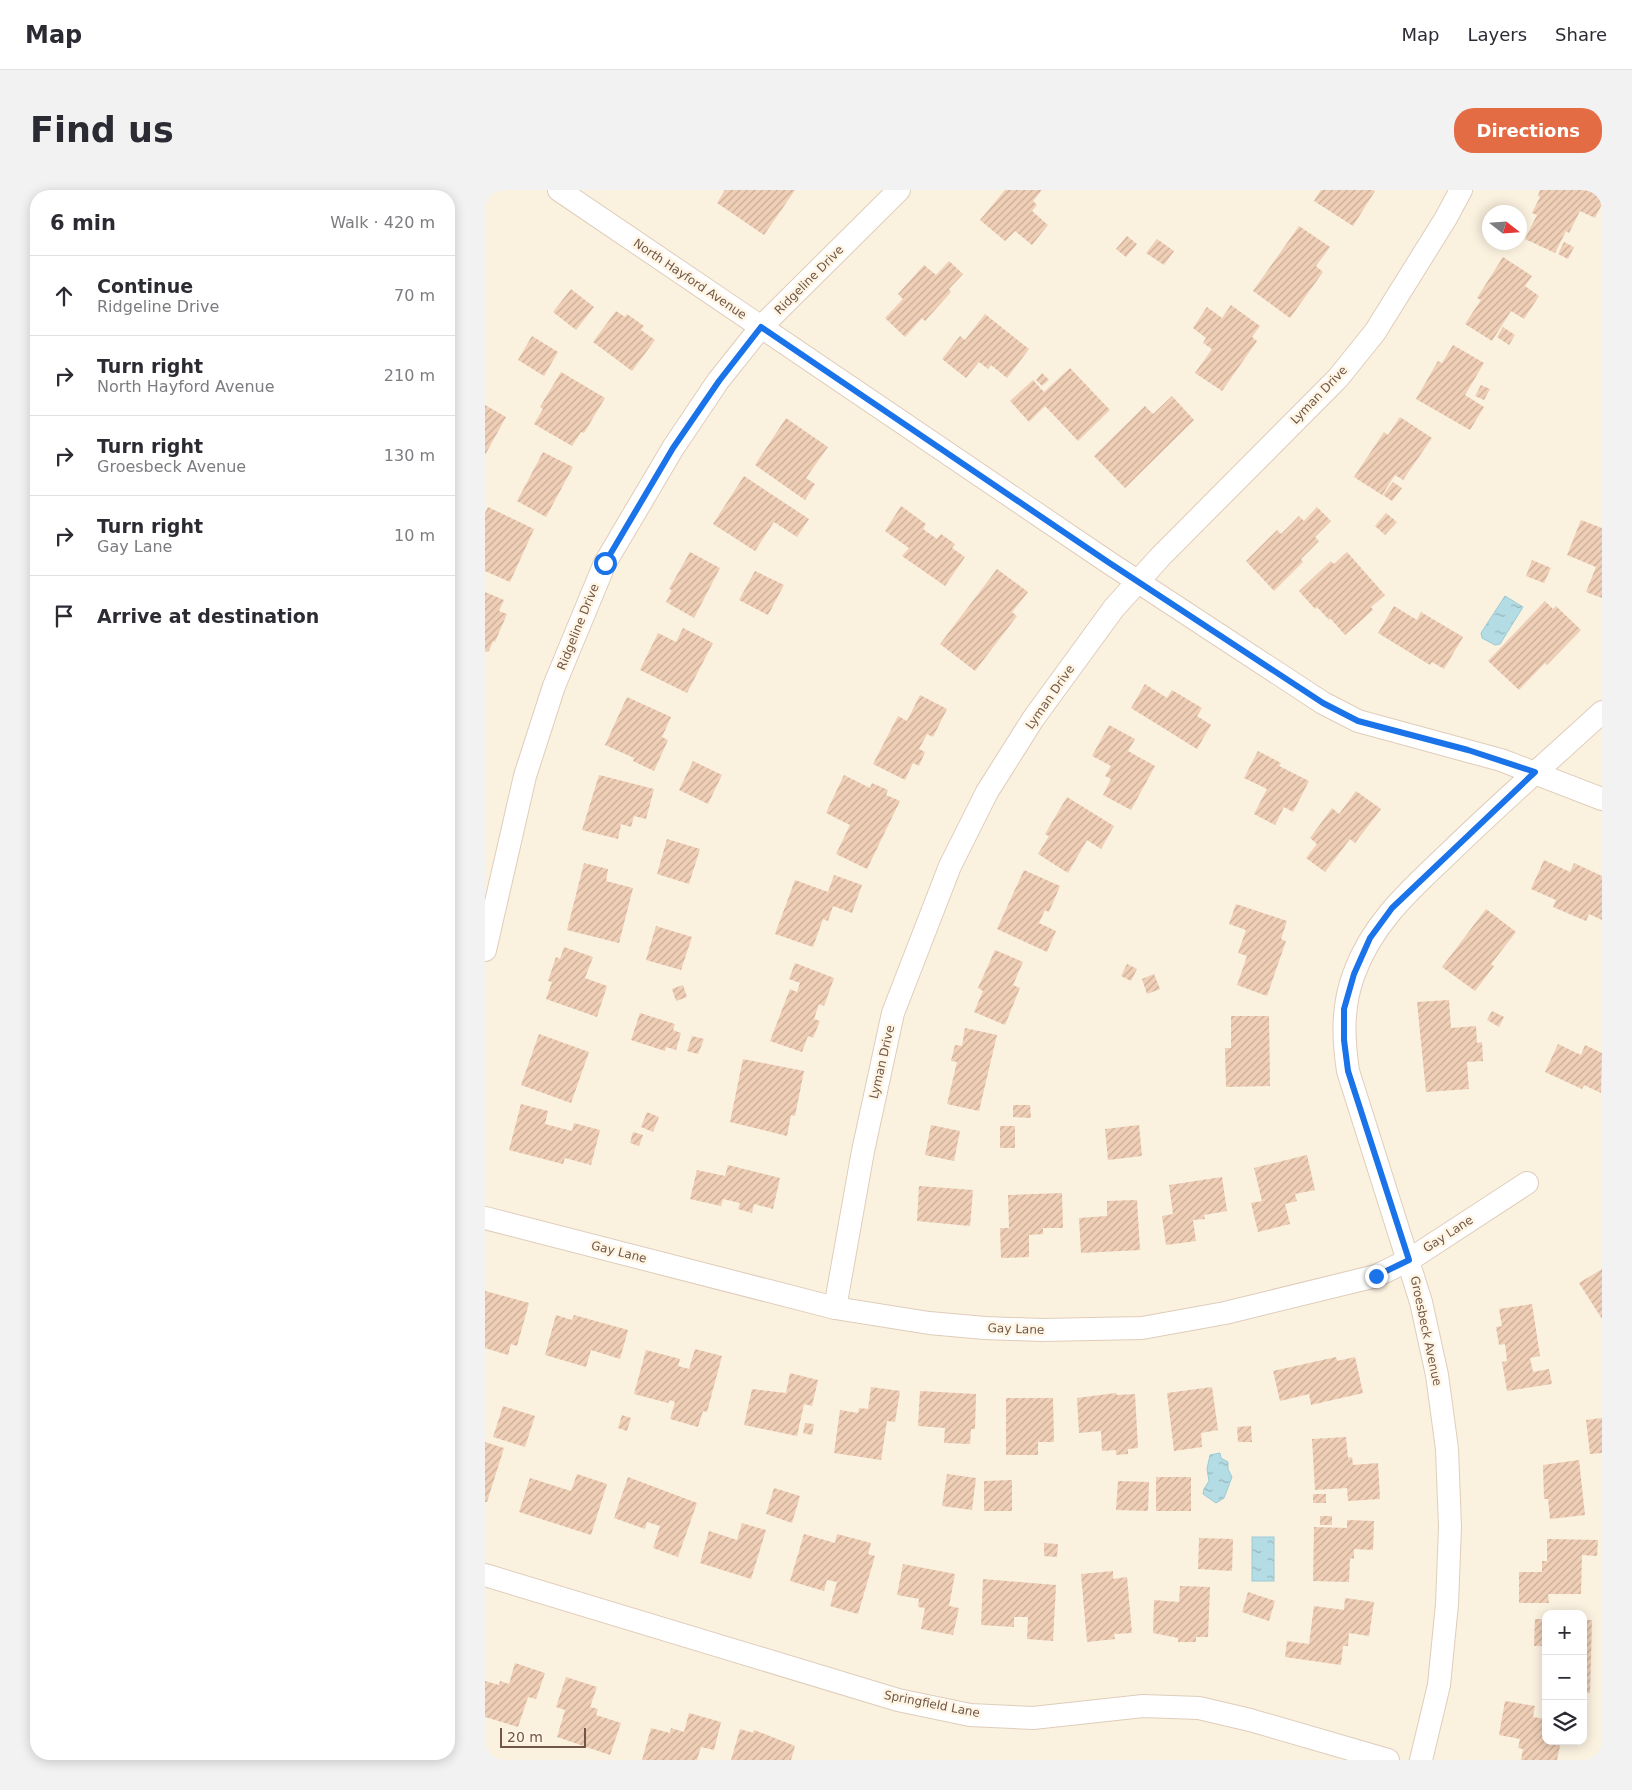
<!DOCTYPE html>
<meta charset="utf-8">
<style>
body{margin:0;font-family:"DejaVu Sans",sans-serif;background:#f2f2f3;color:#2b2b33}
.controls{position:absolute;right:15px;bottom:15px;display:grid;overflow:hidden;border-radius:10px;box-shadow:0 2px 12px #0003}
.controls button{width:45px;height:45px;display:grid;place-items:center;padding:0;border:0;border-bottom:1px solid #e1e1e2;background:#fff;color:#2b2b33;font:25px sans-serif}
.compass{position:absolute;left:997px;top:15px;width:45px;height:45px;border-radius:50%;background:#fff;box-shadow:0 2px 12px #0003;rotate:107deg}
.scale{position:absolute;left:15px;bottom:12px;width:86px;box-sizing:border-box;padding-left:5px;border:2px solid #715748;border-top:0;font-size:14px;line-height:18px;white-space:nowrap;color:#715748;-webkit-text-stroke:4px #fff5e4;paint-order:stroke}
.stop{position:absolute;width:15px;height:15px;margin:-11px;border:4px solid #1a73e8;border-radius:50%;background:#fff}
.stop.end{background:#1a73e8;border-color:#fff;box-shadow:0 1px 5px #0008}
.list{margin:0;padding:0;list-style:none}
h2{display:flex;justify-content:space-between;align-items:center;height:65px;margin:0;padding:0 20px;font-size:21px}
h2 small{font-size:16px;font-weight:400;color:#7c7c81}
.list li{display:grid;grid-template-columns:32px 1fr auto;gap:15px;align-items:center;box-sizing:border-box;height:80px;padding:0 20px;border-top:1px solid #e1e1e2}
.list b{display:block;font-size:19px;white-space:nowrap}
.list p{margin:0;font-size:16px;white-space:nowrap;color:#7c7c81}
.list em{font-size:16px;font-style:normal;color:#7c7c81}
.icon{flex:none;width:28px;height:28px;fill:none;stroke:currentColor;stroke-width:2;stroke-linecap:round;stroke-linejoin:round}
.map{position:relative;flex:none;width:1117px;height:1570px;overflow:hidden;border-radius:20px}
header{display:flex;align-items:center;gap:30px;box-sizing:border-box;height:70px;padding:0 25px;background:#fff;border-bottom:1px solid #e1e1e2}
header strong{font-size:24px}
nav{display:flex;gap:28px;margin-inline-start:auto;font-size:18px}
.intro{display:flex;align-items:center;justify-content:space-between;box-sizing:border-box;height:120px;padding:0 30px}
h1{margin:0;font-size:35px}
.button{padding:12px 22px;border-radius:20px;background:#e46c45;color:#fff;font-size:18px;font-weight:700}
main{display:flex;gap:30px;padding:0 30px}
aside{flex:1;background:#fff;border-radius:20px;box-shadow:0 2px 12px #0003}
.map>svg:first-child{display:block}
.water{fill:url(#water-ripples);stroke:#9bcbd5}
.building{fill:url(#building-hatch)}
.lines{fill:none;stroke-linecap:round;stroke-linejoin:round}
.street-casing{stroke:#dfcdbb;stroke-width:24}
.street{stroke:#fff;stroke-width:22}
.route{stroke:#1a73e8;stroke-width:6}
.labels{text-anchor:middle;stroke-width:5;stroke-linejoin:round;paint-order:stroke}
.street-label{font-size:12px;fill:#715748;stroke:#fff5e4}
</style>
<header>
<strong>Map</strong>
<nav><a>Map</a><a>Layers</a><a>Share</a></nav>
</header>
<div class="intro"><h1>Find us</h1><a class="button">Directions</a></div>
<main>
<aside>
<h2>6 min<small>Walk · 420 m</small></h2>
<ul class="list">
<li><svg class="icon" aria-label="ahead" viewBox="0 0 24 24"><path d="M12 20V5M6 11l6-6 6 6"/></svg><div><b>Continue</b><p>Ridgeline Drive</p></div><em>70 m</em></li>
<li><svg class="icon" aria-label="right" viewBox="0 0 24 24"><path d="M7 20v-9h11M14 6l5 5-5 5"/></svg><div><b>Turn right</b><p>North Hayford Avenue</p></div><em>210 m</em></li>
<li><svg class="icon" aria-label="right" viewBox="0 0 24 24"><path d="M7 20v-9h11M14 6l5 5-5 5"/></svg><div><b>Turn right</b><p>Groesbeck Avenue</p></div><em>130 m</em></li>
<li><svg class="icon" aria-label="right" viewBox="0 0 24 24"><path d="M7 20v-9h11M14 6l5 5-5 5"/></svg><div><b>Turn right</b><p>Gay Lane</p></div><em>10 m</em></li>
<li><svg class="icon" aria-label="arrive" viewBox="0 0 24 24"><path d="M6 21V4h12l-3 4 3 4H6"/></svg><div><b>Arrive at destination</b></div></li>
</ul>
</aside>
<div class="map">
<svg width="1117" height="1570" viewBox="0 0 1117 1570">
<defs>
<pattern id="water-ripples" width="26" height="14" patternUnits="userSpaceOnUse" patternTransform="scale(1.25)"><rect width="26" height="14" fill="#b4dce4"/><path d="M2 4q2-2 4 0t4 0M15 11q2-2 4 0t4 0" fill="none" stroke="#97b5bb"/></pattern>
<pattern id="building-hatch" width="6" height="6" patternUnits="userSpaceOnUse" patternTransform="scale(1.25)"><rect width="6" height="6" fill="#f0cfb7"/><path d="M-1 1l2-2M0 6l6-6M5 7l2-2" fill="none" stroke="#c7ab97"/></pattern>
</defs>
<rect width="100%" height="100%" fill="#fbf1df"/>
<!-- water -->
<g class="water">
<polygon points="1020,406 1038,417 1015,454 1010,455 997,448 996,443"/>
<polygon points="735,1263 736,1268 743,1272 743,1279 747,1287 739,1308 731,1313 718,1304 719,1299 724,1291 722,1279 725,1265"/>
<rect x="767" y="1347" width="22" height="44"/>
</g>
<!-- building -->
<g class="building">
<polygon points="240,0 310,0 279,45 232,13"/>
<polygon points="520,0 557,0 548,11 552,15 547,21 563,35 547,55 530,41 520,51 495,30"/>
<polygon points="836,0 888,0 890,1 868,36 829,11"/>
<polygon points="1055,0 1113,0 1117,2 1117,14 1110,28 1095,21 1084,43 1081,41 1070,63 1040,49 1052,25 1047,23 1055,7 1053,6"/>
<polygon points="814,36 845,57 831,76 838,82 805,128 768,101"/>
<polygon points="642,46 652,54 641,67 631,59"/>
<polygon points="672,49 689,61 679,75 661,63"/>
<polygon points="1079,52 1089,57 1083,69 1073,64"/>
<polygon points="1018,67 1047,86 1040,96 1054,106 1039,129 1026,121 1007,151 980,134 996,110 992,108"/>
<polygon points="464,71 478,84 464,99 466,102 440,131 437,128 420,147 400,128 418,109 413,104 439,75 451,85"/>
<polygon points="86,99 109,117 91,140 68,122"/>
<polygon points="746,115 775,136 767,147 772,151 737,201 710,183 727,159 718,153 721,148 708,138 722,117 737,128"/>
<polygon points="131,121 140,127 142,124 159,136 156,140 170,150 147,181 108,152"/>
<polygon points="500,124 544,159 522,188 506,175 503,179 494,172 481,188 457,169 475,146 480,150"/>
<polygon points="1018,137 1030,145 1024,155 1012,147"/>
<polygon points="47,146 73,162 59,186 33,170"/>
<polygon points="968,155 999,173 980,205 999,217 985,240 931,209 953,171 957,173"/>
<polygon points="585,178 625,220 593,251 560,216 544,232 525,211 548,190 559,202"/>
<polygon points="76,182 120,208 99,243 96,242 87,256 49,234 58,219 55,217"/>
<polygon points="557,183 564,190 557,196 551,190"/>
<polygon points="996,195 1005,199 999,210 990,206"/>
<polygon points="687,206 709,230 640,298 609,266 660,216 668,224"/>
<polygon points="0,215 21,227 0,265"/>
<polygon points="915,227 947,248 918,290 910,285 897,305 869,287 899,242 903,245"/>
<polygon points="301,228 343,257 321,288 330,294 320,310 270,275"/>
<polygon points="58,262 88,277 61,327 32,311"/>
<polygon points="259,286 324,329 312,347 289,332 270,361 228,334"/>
<polygon points="908,292 917,298 907,311 898,305"/>
<polygon points="416,316 441,334 438,339 452,349 456,344 470,354 467,358 480,367 460,396 417,366 424,358 400,341"/>
<polygon points="3,317 49,339 25,392 0,381 0,323"/>
<polygon points="832,317 846,331 830,347 834,351 816,369 818,372 789,401 761,371 792,340 796,344 814,326 819,331"/>
<polygon points="901,323 912,332 900,345 890,336"/>
<polygon points="1096,330 1117,338 1117,408 1101,402 1111,377 1082,365"/>
<polygon points="205,362 235,378 209,428 181,412 187,400 184,399"/>
<polygon points="862,362 900,405 886,417 888,420 860,445 845,428 844,430 832,417 830,419 814,401 846,371 849,374"/>
<polygon points="1047,370 1066,378 1059,393 1041,386"/>
<polygon points="512,379 543,402 527,422 532,426 490,481 455,454"/>
<polygon points="270,381 299,395 283,425 254,410"/>
<polygon points="0,402 19,410 14,421 22,424 10,452 8,451 4,461 0,462"/>
<polygon points="1060,411 1068,419 1071,416 1096,440 1062,475 1060,473 1034,500 1003,471"/>
<polygon points="909,416 932,430 936,422 978,447 959,479 947,472 945,475 893,443"/>
<polygon points="198,438 228,453 202,503 155,480 173,443 191,452"/>
<polygon points="660,494 682,508 687,500 717,518 712,526 726,535 712,559 646,518"/>
<polygon points="435,505 462,519 448,547 442,544 434,559 440,562 434,576 428,573 420,590 388,574 413,526 422,531"/>
<polygon points="142,507 186,527 177,547 183,550 169,581 148,571 149,568 120,555"/>
<polygon points="624,535 650,549 643,561 670,576 646,620 618,605 626,589 620,586 626,576 607,566"/>
<polygon points="773,561 796,573 794,576 824,591 808,622 799,617 790,635 769,624 782,599 759,588"/>
<polygon points="208,571 237,585 223,614 194,600"/>
<polygon points="114,585 169,599 161,629 149,626 146,637 136,634 133,649 97,640"/>
<polygon points="359,585 385,598 387,593 403,600 401,605 415,611 382,679 351,664 365,635 341,623"/>
<polygon points="871,601 896,619 870,653 865,649 840,682 821,668 832,654 825,648 847,618 854,624"/>
<polygon points="582,607 629,636 616,659 602,650 583,683 553,664 564,646 560,644"/>
<polygon points="182,649 215,659 204,694 172,684"/>
<polygon points="1059,670 1085,682 1089,673 1117,686 1117,730 1104,724 1101,731 1068,717 1071,710 1046,699"/>
<polygon points="99,673 123,679 121,691 148,698 134,753 82,740"/>
<polygon points="539,680 575,696 564,722 560,720 554,733 571,741 562,762 512,739"/>
<polygon points="349,685 377,695 367,723 348,716 343,731 338,729 328,757 290,744 310,690 343,702"/>
<polygon points="751,714 802,731 796,749 801,751 782,806 752,795 762,766 753,763 761,740 744,734"/>
<polygon points="1001,719 1031,742 1006,774 1009,776 990,801 957,777"/>
<polygon points="171,736 207,747 196,780 161,770"/>
<polygon points="79,757 108,767 100,788 122,796 112,827 61,809 67,792 63,791 71,767 75,769"/>
<polygon points="510,760 538,772 528,795 535,798 520,835 489,822 498,801 493,798"/>
<polygon points="310,773 349,788 339,816 334,814 329,829 335,831 328,848 323,846 317,862 285,851 305,799 312,802 315,793 304,789"/>
<polygon points="642,774 652,779 646,791 636,786"/>
<polygon points="669,784 675,799 662,804 657,789"/>
<polygon points="198,795 202,807 191,811 187,799"/>
<polygon points="964,810 966,838 991,836 992,853 997,852 998,871 982,872 984,899 941,902 932,812"/>
<polygon points="1007,821 1019,827 1014,837 1002,830"/>
<polygon points="155,823 190,834 188,840 196,843 191,860 181,857 180,861 146,850"/>
<polygon points="746,826 784,826 785,896 741,897 740,858 746,858"/>
<polygon points="480,838 512,845 494,921 462,914 472,872 466,871 470,855 477,856"/>
<polygon points="54,844 104,862 86,913 36,895"/>
<polygon points="207,846 219,849 213,864 202,861"/>
<polygon points="1073,854 1096,865 1100,855 1117,863 1116,903 1099,895 1097,899 1060,882"/>
<polygon points="258,869 319,881 310,926 306,925 302,946 245,932"/>
<polygon points="36,914 63,921 60,934 87,941 89,933 115,940 106,975 80,968 78,974 24,960"/>
<polygon points="528,915 545,915 546,928 528,927"/>
<polygon points="162,922 174,927 168,942 156,937"/>
<polygon points="446,935 475,941 469,971 440,965"/>
<polygon points="654,935 657,966 623,970 620,939"/>
<rect x="515" y="936" width="15" height="22"/>
<polygon points="148,942 158,945 154,956 145,953"/>
<polygon points="822,965 830,1000 810,1004 812,1011 800,1014 805,1034 773,1042 766,1013 777,1011 769,978"/>
<polygon points="243,975 295,988 288,1019 269,1014 267,1023 253,1019 255,1013 238,1009 236,1016 205,1009 212,980 240,986"/>
<polygon points="737,987 742,1021 719,1025 720,1029 708,1030 711,1051 681,1055 677,1026 688,1024 684,995"/>
<polygon points="434,996 488,1000 485,1036 432,1031"/>
<polygon points="577,1003 578,1038 558,1038 558,1044 544,1045 544,1067 516,1068 515,1038 524,1038 523,1005"/>
<polygon points="652,1010 655,1060 596,1063 594,1028 622,1026 622,1011"/>
<polygon points="1117,1079 1117,1129 1094,1093"/>
<polygon points="0,1101 44,1113 32,1156 26,1154 23,1165 0,1158"/>
<polygon points="1047,1114 1055,1166 1045,1168 1048,1182 1064,1179 1067,1194 1022,1201 1017,1172 1022,1171 1020,1154 1014,1155 1011,1137 1017,1136 1014,1119"/>
<polygon points="71,1125 87,1130 89,1125 143,1140 135,1169 106,1160 101,1177 60,1165"/>
<polygon points="210,1159 237,1166 222,1222 218,1221 213,1237 185,1229 190,1212 185,1210 183,1213 149,1204 161,1160 195,1169 193,1176 204,1179"/>
<polygon points="851,1167 852,1171 870,1167 878,1203 826,1215 824,1204 795,1211 788,1181"/>
<polygon points="305,1183 333,1190 327,1216 319,1214 312,1246 259,1235 267,1199 301,1203"/>
<polygon points="386,1197 415,1201 410,1232 402,1231 396,1270 349,1263 355,1220 373,1223 374,1218 383,1219"/>
<polygon points="727,1197 733,1240 716,1243 717,1257 689,1261 682,1203"/>
<polygon points="435,1201 491,1204 490,1239 486,1239 485,1254 459,1253 460,1238 433,1236"/>
<polygon points="631,1203 632,1205 650,1204 653,1258 643,1259 643,1264 631,1265 631,1260 617,1261 616,1241 594,1243 592,1208"/>
<polygon points="521,1208 568,1208 569,1252 553,1252 553,1265 521,1265"/>
<polygon points="18,1216 50,1226 40,1257 8,1247"/>
<polygon points="137,1225 146,1228 142,1241 133,1238"/>
<polygon points="1117,1228 1117,1263 1105,1264 1101,1230"/>
<polygon points="320,1233 329,1234 327,1245 318,1243"/>
<polygon points="766,1236 767,1252 753,1252 752,1237"/>
<polygon points="861,1247 863,1268 867,1267 868,1275 893,1273 895,1309 863,1311 862,1298 830,1300 827,1249"/>
<polygon points="0,1252 19,1258 2,1312 0,1312"/>
<polygon points="1094,1270 1100,1325 1065,1329 1063,1309 1059,1309 1058,1275"/>
<polygon points="92,1284 122,1294 106,1345 34,1322 45,1288 86,1301"/>
<polygon points="462,1284 491,1288 487,1320 457,1316"/>
<polygon points="143,1287 212,1313 193,1367 168,1358 175,1336 162,1332 160,1339 129,1328"/>
<rect x="671" y="1287" width="35" height="34"/>
<polygon points="527,1290 527,1321 499,1321 499,1291"/>
<polygon points="633,1291 664,1292 663,1321 631,1320"/>
<polygon points="289,1298 315,1306 307,1333 281,1324"/>
<rect x="828" y="1304" width="13" height="9"/>
<rect x="835" y="1326" width="12" height="9"/>
<polygon points="862,1330 889,1331 888,1360 869,1359 869,1369 865,1368 864,1392 828,1391 829,1337 862,1338"/>
<polygon points="257,1333 281,1340 266,1389 215,1373 224,1341 252,1350"/>
<polygon points="319,1344 350,1353 352,1344 386,1353 383,1364 390,1366 373,1424 345,1416 352,1392 342,1390 339,1401 305,1391"/>
<polygon points="714,1348 748,1349 747,1381 713,1379"/>
<polygon points="1062,1349 1113,1350 1112,1366 1097,1365 1096,1404 1063,1404 1064,1413 1034,1413 1034,1382 1057,1382 1057,1371 1062,1371"/>
<polygon points="559,1353 573,1354 572,1367 559,1366"/>
<polygon points="418,1374 470,1384 464,1416 474,1418 468,1445 436,1439 440,1418 433,1417 434,1409 412,1405"/>
<polygon points="628,1381 628,1389 642,1387 647,1443 629,1444 630,1449 602,1452 596,1384"/>
<polygon points="498,1389 571,1395 568,1451 542,1449 543,1427 529,1427 529,1437 496,1435"/>
<polygon points="695,1396 725,1397 723,1447 711,1447 711,1452 693,1452 693,1448 668,1443 669,1410 694,1412"/>
<polygon points="763,1402 790,1411 784,1431 757,1422"/>
<polygon points="860,1408 889,1412 884,1446 864,1443 863,1456 858,1456 856,1475 800,1467 802,1451 824,1454 829,1416 859,1420"/>
<polygon points="1050,1429 1061,1429 1061,1456 1049,1456"/>
<polygon points="1098,1430 1107,1430 1105,1503 1098,1503"/>
<polygon points="30,1473 60,1483 51,1509 43,1507 33,1537 0,1527 0,1491 14,1495 15,1491 24,1494"/>
<polygon points="81,1487 112,1497 105,1517 113,1519 111,1525 136,1533 125,1565 72,1547 80,1520 71,1517"/>
<polygon points="1020,1511 1050,1516 1048,1527 1061,1529 1061,1551 1076,1551 1072,1570 1036,1570 1038,1559 1033,1558 1035,1549 1014,1545"/>
<polygon points="204,1523 236,1532 229,1560 216,1557 212,1570 157,1570 166,1538 185,1543 186,1538 199,1542"/>
<polygon points="255,1539 268,1543 269,1540 310,1556 306,1570 246,1570"/>
</g>
<g class="lines">
<defs>
<g id="street">
<polyline points="74,0 623,372 838,513 873,531 1016,570 1117,609"/>
<polyline points="0,760 40,586 69,496 120,373 188,258 233,191 276,137 414,0"/>
<polyline points="0,1028 350,1118 444,1133 500,1138 557,1140 657,1138 740,1123 891,1086 924,1070 1042,993"/>
<polyline points="350,1118 378,961 408,823 465,676 502,602 548,529 629,418 676,366 853,188 890,142 961,28 976,0"/>
<polyline points="0,1385 413,1510 485,1525 548,1528 658,1516 714,1518 765,1530 903,1570"/>
<path d="M936,1570L954,1495L962,1414L965,1337L962,1259L952,1185L936,1112L863,881C858,847 857,816 869,784C887,733 926,699 964,663C1014,614 1066,569 1117,522"/>
</g>
</defs>
<!-- street casing -->
<use href="#street" class="street-casing"/>
<!-- street -->
<use href="#street" class="street"/>
</g>
<g class="lines">
<!-- route -->
<polyline class="route" points="120,373 188,258 234,191 276,137 623,372 838,513 873,531 983,560 1050,582 907,718 885,748 869,784 859,819 859,850 863,881 924,1070 891,1086"/>
</g>
<g class="labels">
<!-- street labels -->
<g class="street-label">
<text transform="translate(205 89) rotate(34)" y="4">North Hayford Avenue</text>
<text transform="translate(324 90) rotate(-45)" y="4">Ridgeline Drive</text>
<text transform="translate(834 205) rotate(-46)" y="4">Lyman Drive</text>
<text transform="translate(93 437) rotate(-68)" y="4">Ridgeline Drive</text>
<text transform="translate(565 507) rotate(-55)" y="4">Lyman Drive</text>
<text transform="translate(397 872) rotate(-77)" y="4">Lyman Drive</text>
<text transform="translate(963 1044) rotate(-33)" y="4">Gay Lane</text>
<text transform="translate(134 1062) rotate(14)" y="4">Gay Lane</text>
<text transform="translate(531 1139) rotate(2)" y="4">Gay Lane</text>
<text transform="translate(941 1141) rotate(78)" y="4">Groesbeck Avenue</text>
<text transform="translate(447 1514) rotate(11)" y="4">Springfield Lane</text>
</g>
</g>
</svg>
<div class="controls">
<button>+</button>
<button>−</button>
<button><svg class="icon" aria-label="layers" viewBox="0 0 24 24"><path d="M12 4l9 5-9 5-9-5zM3 14l9 5 9-5"/></svg></button>
</div>
<svg class="compass" viewBox="-18 -18 36 36"><path d="M0-13l5 13h-10z" fill="#e53935"/><path d="M0 13l5-13h-10z" fill="#7c7c81"/></svg>
<div class="scale">20 m</div>
<div class="stop" style="left:120px;top:373px"></div>
<div class="stop end" style="left:891px;top:1086px"></div>
</div>
</main>
